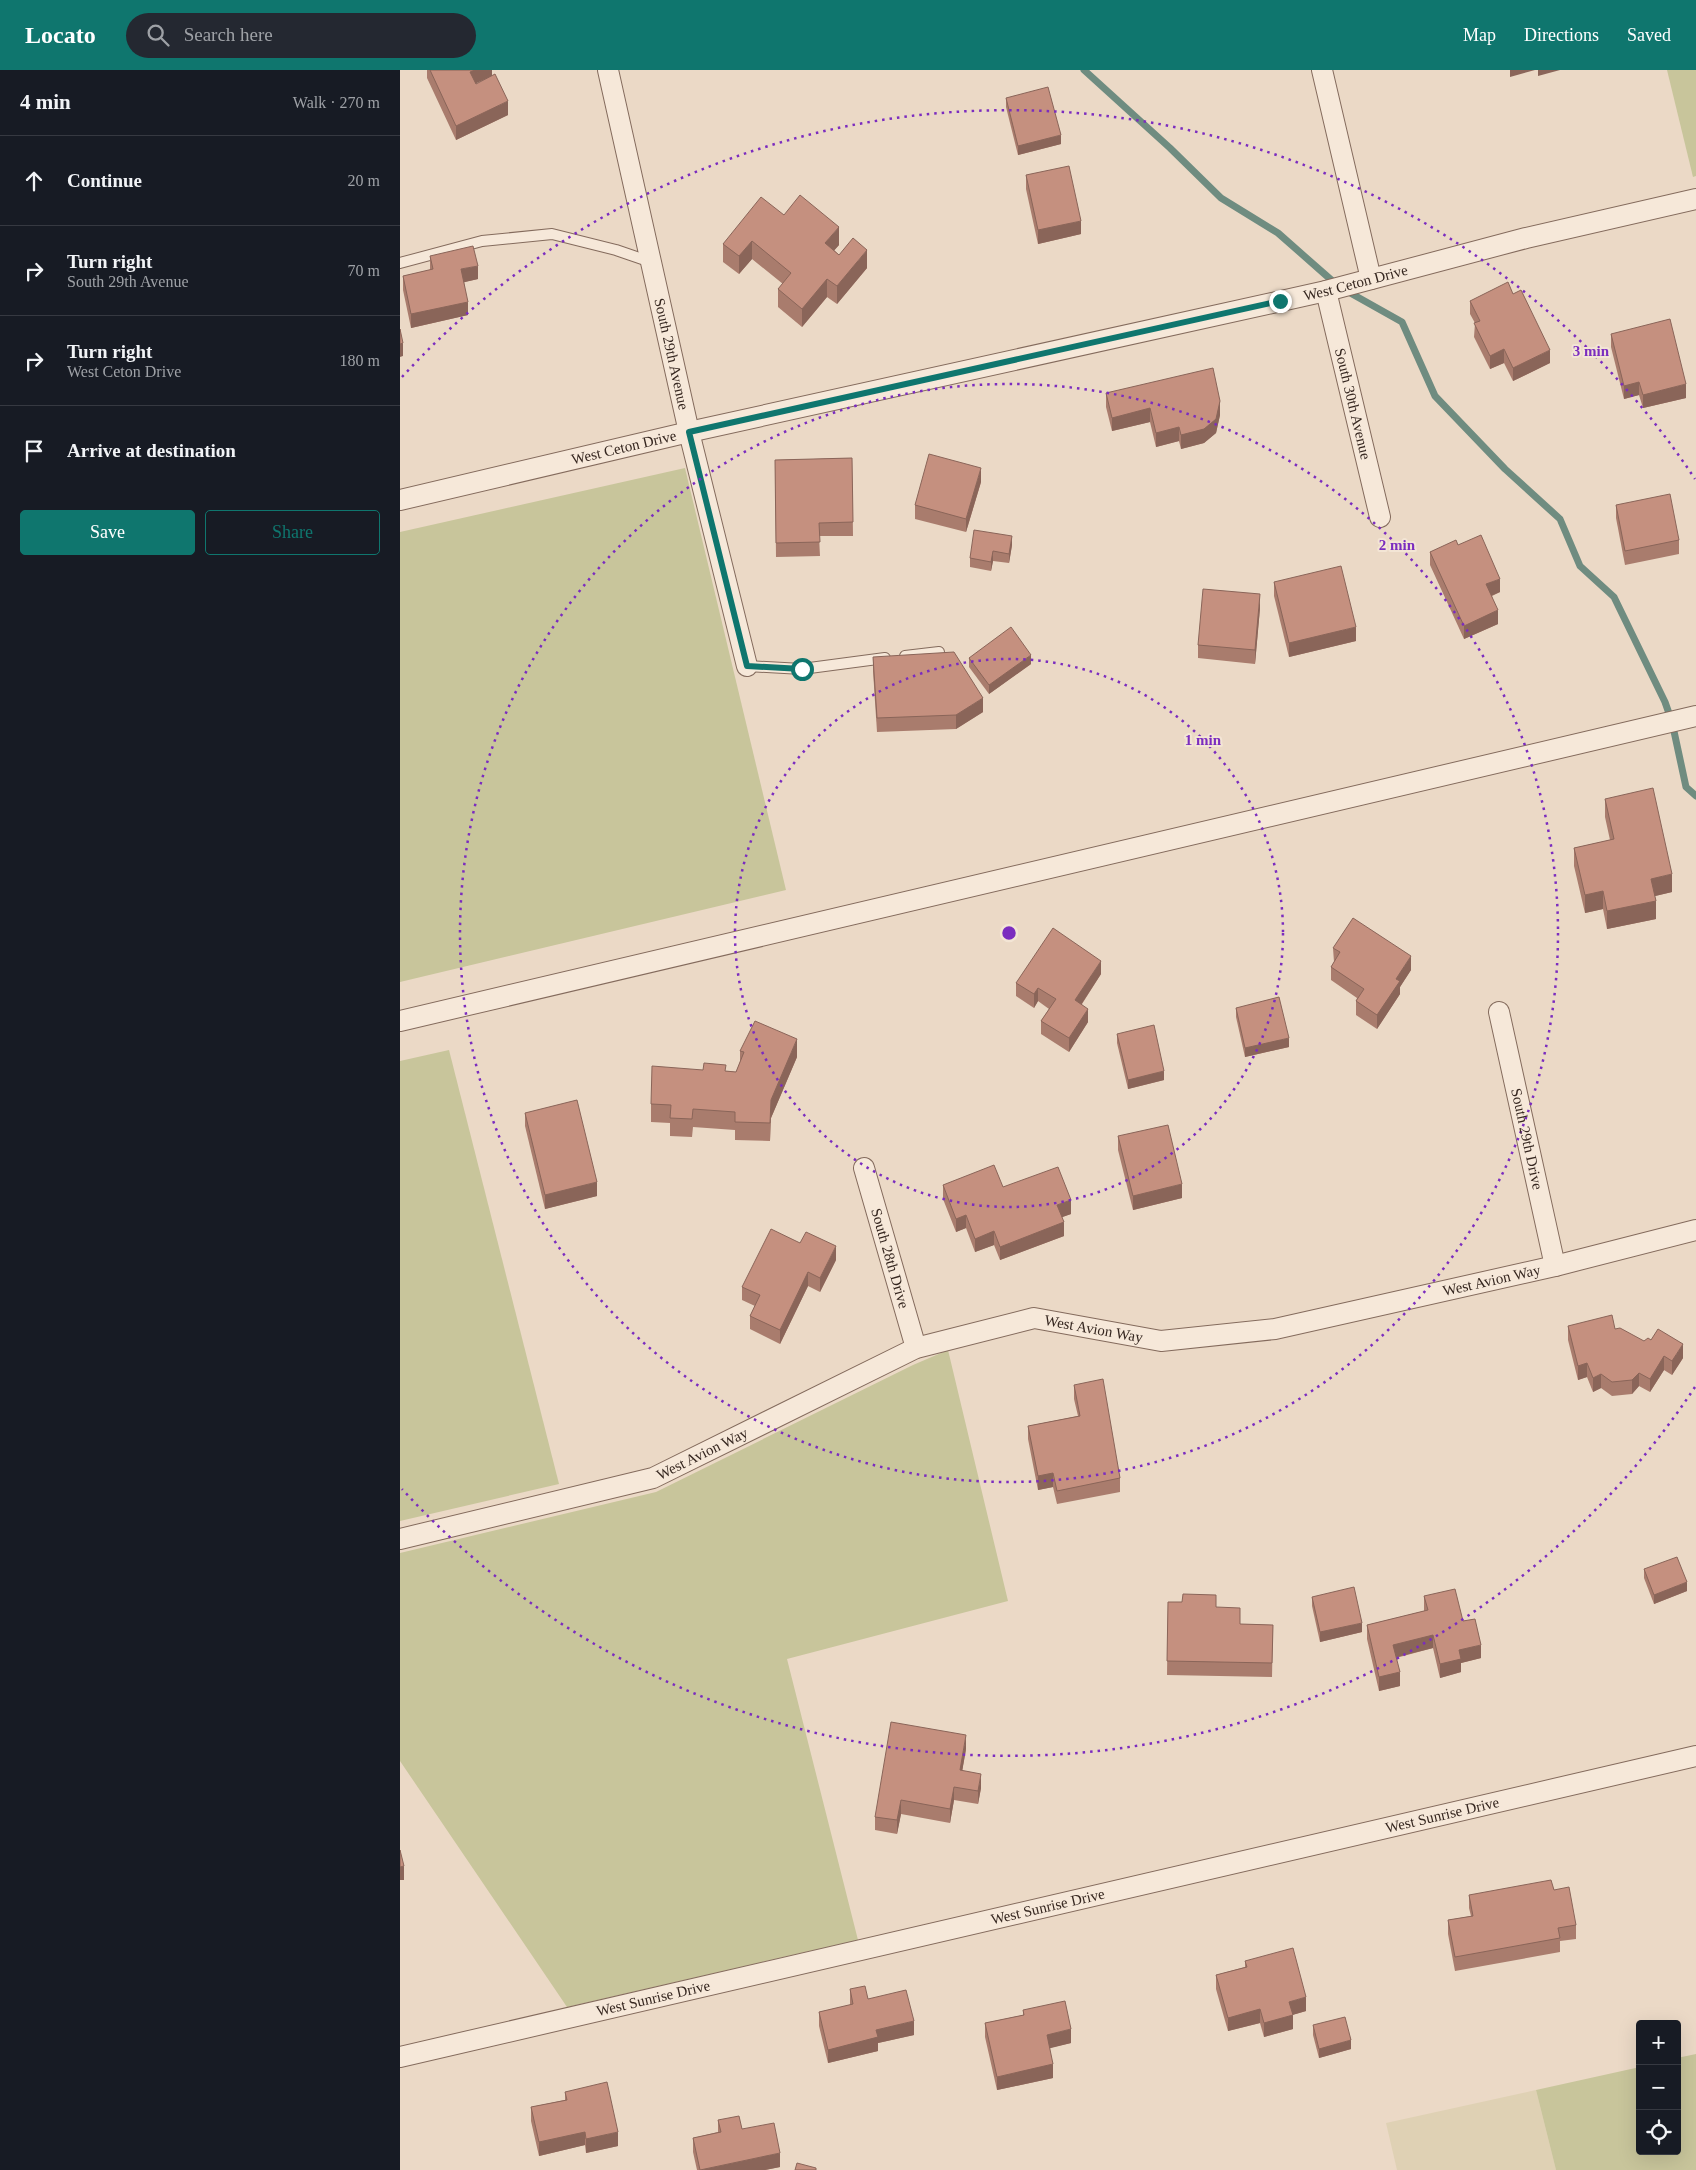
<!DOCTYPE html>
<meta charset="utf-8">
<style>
body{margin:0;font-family:"Times New Roman",serif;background:#242831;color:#f1f3f6}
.controls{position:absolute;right:15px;bottom:15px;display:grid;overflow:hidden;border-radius:5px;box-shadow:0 5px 20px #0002}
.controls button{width:45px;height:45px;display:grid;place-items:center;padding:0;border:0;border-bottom:1px solid #363941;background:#171b24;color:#f1f3f6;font:25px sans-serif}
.stop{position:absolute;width:15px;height:15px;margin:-11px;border:4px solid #0f766e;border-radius:50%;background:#fff}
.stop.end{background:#0f766e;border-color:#fff;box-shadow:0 1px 5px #0008}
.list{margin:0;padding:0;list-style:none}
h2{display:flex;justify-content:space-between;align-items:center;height:65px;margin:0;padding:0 20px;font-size:21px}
h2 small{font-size:16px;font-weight:400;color:#9ea1a6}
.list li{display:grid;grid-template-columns:32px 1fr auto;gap:15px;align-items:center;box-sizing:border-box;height:90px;padding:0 20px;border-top:1px solid #363941}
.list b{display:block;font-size:19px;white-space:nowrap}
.list p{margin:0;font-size:16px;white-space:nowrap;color:#9ea1a6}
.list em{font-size:16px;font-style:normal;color:#9ea1a6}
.actions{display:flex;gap:10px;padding:15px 20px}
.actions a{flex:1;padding:11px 0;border:1px solid #0f766e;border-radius:5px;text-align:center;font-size:18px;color:#0f766e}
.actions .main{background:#0f766e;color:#fff}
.icon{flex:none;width:28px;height:28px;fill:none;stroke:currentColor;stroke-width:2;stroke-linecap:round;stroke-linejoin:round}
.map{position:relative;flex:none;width:1296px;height:2100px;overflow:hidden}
header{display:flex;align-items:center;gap:30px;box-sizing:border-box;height:70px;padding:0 25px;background:#0f766e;color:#fff}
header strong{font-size:24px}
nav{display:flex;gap:28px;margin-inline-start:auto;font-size:18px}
.search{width:350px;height:45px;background:#242831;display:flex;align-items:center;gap:12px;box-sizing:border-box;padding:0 18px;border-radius:28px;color:#9ea1a6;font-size:19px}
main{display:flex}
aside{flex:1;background:#171b24}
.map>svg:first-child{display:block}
.farmland{fill:#dfd1b4}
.green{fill:#c8c59b}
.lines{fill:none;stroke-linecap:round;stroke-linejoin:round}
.stream{stroke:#6f8c80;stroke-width:7}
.lane-casing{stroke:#846b5d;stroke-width:12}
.street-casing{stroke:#846b5d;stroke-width:22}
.lane{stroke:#f6e8d9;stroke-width:10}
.street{stroke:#f6e8d9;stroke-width:20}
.wall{fill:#a97c6d}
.shaded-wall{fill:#8a6559}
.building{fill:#c5907f;stroke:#8a6559}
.route{stroke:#0f766e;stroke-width:6}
.ring{fill:none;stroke:#7b2cbf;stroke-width:2.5;stroke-dasharray:2.5 5}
.labels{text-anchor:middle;stroke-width:4;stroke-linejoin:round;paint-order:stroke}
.street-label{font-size:15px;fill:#362720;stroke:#f3e5d5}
.centre{fill:#7b2cbf;stroke:#f3e5d5;stroke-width:2.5}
.ring-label{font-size:15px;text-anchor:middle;font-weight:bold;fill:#7b2cbf;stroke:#f3e5d5;stroke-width:4;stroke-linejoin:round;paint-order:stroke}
</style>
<header>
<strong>Locato</strong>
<div class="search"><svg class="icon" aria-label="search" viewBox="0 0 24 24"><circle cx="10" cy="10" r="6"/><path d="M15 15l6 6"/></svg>Search here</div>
<nav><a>Map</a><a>Directions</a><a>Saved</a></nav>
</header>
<main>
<aside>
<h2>4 min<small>Walk · 270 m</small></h2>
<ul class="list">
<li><svg class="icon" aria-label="ahead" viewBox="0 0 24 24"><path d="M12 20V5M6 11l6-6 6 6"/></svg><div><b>Continue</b></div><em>20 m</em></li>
<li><svg class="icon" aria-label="right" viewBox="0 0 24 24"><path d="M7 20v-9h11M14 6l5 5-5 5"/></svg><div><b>Turn right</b><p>South 29th Avenue</p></div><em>70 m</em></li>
<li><svg class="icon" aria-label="right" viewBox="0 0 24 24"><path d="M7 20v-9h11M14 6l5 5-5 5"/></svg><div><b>Turn right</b><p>West Ceton Drive</p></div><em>180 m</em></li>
<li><svg class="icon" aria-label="arrive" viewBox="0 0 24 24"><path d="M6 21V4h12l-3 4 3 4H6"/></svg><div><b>Arrive at destination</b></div></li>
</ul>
<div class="actions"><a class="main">Save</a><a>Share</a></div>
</aside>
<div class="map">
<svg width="1296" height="2100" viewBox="0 0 1296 2100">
<rect width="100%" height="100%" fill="#ebd9c6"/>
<!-- farmland -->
<polygon class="farmland" points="1136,2020 1156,2100 997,2100 986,2053"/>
<!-- green -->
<g class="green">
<polygon points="1267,0 1296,0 1296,106 1293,107"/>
<polygon points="285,398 386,820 0,912 0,462"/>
<polygon points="49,980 159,1414 0,1451 0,991"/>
<polygon points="548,1280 608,1531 387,1589 458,1870 167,1937 0,1691 0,1483 256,1422 513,1295"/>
<polygon points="1296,1984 1296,2100 1156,2100 1136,2020 1240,1997 1240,2081 1277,2081 1277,1988"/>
</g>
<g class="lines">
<!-- stream -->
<g class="stream">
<polyline points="684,0 770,78 821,128 878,163 937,215"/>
<polyline points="945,220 1002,252 1035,326 1105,399 1160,449 1180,496 1214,527 1265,632 1272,652 1286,717 1296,726"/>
</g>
<defs>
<g id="lane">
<polyline points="0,193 82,171 152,164 216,180 251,192"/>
<polyline points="505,586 539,582"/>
<polyline points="347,596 402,599 485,588"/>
</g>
<g id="street">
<path id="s1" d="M208,0L289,362L347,596"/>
<polyline points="922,0 971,209"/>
<path id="s2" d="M926,221L980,447"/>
<path id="s3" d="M0,430L289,362L926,221L1126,168L1296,129"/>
<path id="s4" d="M1099,942L1155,1196"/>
<polyline points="0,951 1296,646"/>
<path id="s5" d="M464,1098L516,1278"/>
<path id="s6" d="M0,1469L253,1408L516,1278L634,1248L761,1271L875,1259L1155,1196L1296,1160"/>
<path id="s7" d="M0,1987L1296,1686"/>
</g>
</defs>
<!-- lane casing -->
<use href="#lane" class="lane-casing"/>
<!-- street casing -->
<use href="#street" class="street-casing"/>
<!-- lane -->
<use href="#lane" class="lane"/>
<!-- street -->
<use href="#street" class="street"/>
</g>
<!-- wall -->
<g class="wall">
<polygon points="27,0 92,0 92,6 76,13 108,45 56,70 27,8"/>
<polygon points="606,28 661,74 618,85 606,37"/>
<polygon points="626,105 681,164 638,174 626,119"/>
<polygon points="384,145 439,175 434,180 439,185 467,198 437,234 427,227 402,257 378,237 378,219 383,214 352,189 339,204 323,192 323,174"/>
<polygon points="30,186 78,209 64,212 68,245 11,258 3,220 3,206 30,200"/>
<polygon points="1070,231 1150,293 1113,311 1104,293 1090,299 1074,267 1075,253 1070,244"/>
<polygon points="1211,264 1286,328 1243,338 1239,325 1224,329 1211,277"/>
<polygon points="706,323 820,345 816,363 804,373 781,379 779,371 756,377 750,352 712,361 706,337"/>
<polygon points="452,388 453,466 419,466 420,486 376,487 375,390"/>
<polygon points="581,412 566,462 515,449 515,435"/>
<polygon points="1216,435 1279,470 1279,484 1225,495 1216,448"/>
<polygon points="612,475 609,493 593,491 591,501 570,497 570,488"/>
<polygon points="1058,475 1100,522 1092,526 1098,554 1064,569 1030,495 1030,482"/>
<polygon points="874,512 956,571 889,587 874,526"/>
<polygon points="860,538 855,594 798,588 798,575"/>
<polygon points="473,587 583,642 556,659 477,662 473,601"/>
<polygon points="569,588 631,594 589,624 569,597"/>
<polygon points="1205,729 1272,822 1255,826 1256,849 1207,859 1203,839 1185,843 1174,796 1174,778 1210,770 1205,747"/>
<polygon points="933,878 1011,900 1000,917 1000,924 977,959 956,945 956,931 957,928 931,910 931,897 934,892"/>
<polygon points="701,904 682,934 688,952 669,982 641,964 641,951 649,939 638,931 634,938 616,926 616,913"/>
<polygon points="836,938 889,977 845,987 836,947"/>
<polygon points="717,964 764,1010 728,1019 717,973"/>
<polygon points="340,981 397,987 371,1048 370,1071 335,1070 335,1060 293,1057 292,1067 270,1066 270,1053 251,1052 251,1034 326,1001 336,1002 340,992"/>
<polygon points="125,1043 197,1126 145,1139 125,1056"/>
<polygon points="718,1066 782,1128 733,1140 718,1080"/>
<polygon points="543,1115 603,1117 671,1144 662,1147 664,1166 600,1190 594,1175 575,1182 566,1158 556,1162 543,1129"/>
<polygon points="436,1190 420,1222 408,1216 380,1274 350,1259 350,1246 355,1236 342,1230 342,1217"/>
<polygon points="1168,1256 1215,1259 1283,1288 1272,1305 1264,1300 1250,1322 1239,1316 1232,1324 1212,1326 1201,1318 1193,1322 1187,1307 1178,1310 1168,1270"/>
<polygon points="674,1315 720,1408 720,1422 657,1434 653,1417 638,1420 628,1369 628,1356 678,1346 674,1329"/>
<polygon points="1244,1499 1287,1521 1254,1534 1244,1508"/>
<polygon points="1024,1526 1063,1551 1081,1588 1061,1593 1061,1602 1040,1608 1033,1578 996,1588 1000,1616 979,1621 967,1569 967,1555 1024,1541"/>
<polygon points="912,1527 962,1562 920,1572 912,1536"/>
<polygon points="768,1532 816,1537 840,1554 873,1555 872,1607 767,1605"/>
<polygon points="566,1679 562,1701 581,1718 578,1734 554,1730 550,1753 501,1744 497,1764 475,1760 475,1747"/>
<polygon points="1154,1820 1176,1855 1176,1869 1160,1871 1160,1882 1055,1901 1048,1864 1048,1850 1071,1846 1069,1838 1069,1825"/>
<polygon points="845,1891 906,1941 892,1945 893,1959 864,1967 860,1953 828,1961 816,1919 816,1905 845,1897"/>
<polygon points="450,1919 468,1929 514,1965 478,1973 478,1981 428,1993 419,1956 419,1942 450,1935"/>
<polygon points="623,1940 671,1973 649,1978 653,2008 597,2020 585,1967 585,1953 623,1945"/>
<polygon points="913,1955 951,1979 919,1988 913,1965"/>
<polygon points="165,2022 218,2076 186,2083 185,2075 139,2086 131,2051 131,2037 165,2030"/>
<polygon points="318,2050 342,2059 380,2097 365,2100 297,2100 293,2082 293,2068 318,2062"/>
</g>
<!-- shaded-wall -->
<g class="shaded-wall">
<polygon points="75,0 92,0 92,6 70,16 70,2"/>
<polygon points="1110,0 1135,0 1110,7"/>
<polygon points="1138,0 1160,0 1138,6"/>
<polygon points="108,31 108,45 56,70 56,56"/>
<polygon points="661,65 661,74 618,85 618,76"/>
<polygon points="681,151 681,164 638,174 638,160"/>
<polygon points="439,157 439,175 425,191 425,173"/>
<polygon points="352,171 352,189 339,204 339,186"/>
<polygon points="467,180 467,198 437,234 437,216"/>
<polygon points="78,196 78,209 61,213 61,199"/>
<polygon points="427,209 427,227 402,257 402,239"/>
<polygon points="68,232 68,245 11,258 11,244"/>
<polygon points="3,273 3,286 0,287 0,274"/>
<polygon points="1104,279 1104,293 1090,299 1090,286"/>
<polygon points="1150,280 1150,293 1113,311 1113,298"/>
<polygon points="1239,312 1239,325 1224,329 1224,316"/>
<polygon points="1286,314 1286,328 1243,338 1243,325"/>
<polygon points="820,331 820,345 816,363 804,373 781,379 781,365"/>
<polygon points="750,338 750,352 712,361 712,348"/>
<polygon points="779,357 779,371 756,377 756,363"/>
<polygon points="581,398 581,412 566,462 566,449"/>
<polygon points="612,466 612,475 609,493 609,484"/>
<polygon points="593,481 593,491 591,501 591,492"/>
<polygon points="1100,509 1100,522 1086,528 1086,514"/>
<polygon points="860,524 860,538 855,594 855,580"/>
<polygon points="1098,540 1098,554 1064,569 1064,556"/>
<polygon points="956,557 956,571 889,587 889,573"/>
<polygon points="631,585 631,594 589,624 589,615"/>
<polygon points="583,628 583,642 556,659 556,645"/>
<polygon points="1272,804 1272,822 1251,827 1251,809"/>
<polygon points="1203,821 1203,839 1185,843 1185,825"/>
<polygon points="1256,831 1256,849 1207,859 1207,841"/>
<polygon points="1011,886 1011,900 1000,917 1000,924 977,959 977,945 996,909"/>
<polygon points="701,891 701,904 675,944 675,930"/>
<polygon points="638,918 638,931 634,938 634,924"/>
<polygon points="688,939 688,952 669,982 669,968"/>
<polygon points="889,968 889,977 845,987 845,978"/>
<polygon points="397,969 397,987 371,1048 370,1071 371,1030"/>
<polygon points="764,1001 764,1010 728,1019 728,1010"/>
<polygon points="197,1112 197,1126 145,1139 145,1125"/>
<polygon points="782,1114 782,1128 733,1140 733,1126"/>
<polygon points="671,1130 671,1144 657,1149 657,1135"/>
<polygon points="566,1145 566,1158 556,1162 556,1149"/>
<polygon points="664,1152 664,1166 600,1190 600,1177"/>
<polygon points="594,1161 594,1175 575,1182 575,1169"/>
<polygon points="436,1176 436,1190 420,1222 420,1208"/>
<polygon points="408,1202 408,1216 380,1274 380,1260"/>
<polygon points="1283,1274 1283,1288 1272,1305 1272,1291"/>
<polygon points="1264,1286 1264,1300 1250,1322 1250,1309"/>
<polygon points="1187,1293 1187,1307 1178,1310 1178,1296"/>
<polygon points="1239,1303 1239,1316 1232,1324 1232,1310"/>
<polygon points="1201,1304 1201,1318 1193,1322 1193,1308"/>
<polygon points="653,1403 653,1417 638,1420 638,1406"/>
<polygon points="1287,1512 1287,1521 1254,1534 1254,1525"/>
<polygon points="962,1553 962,1562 920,1572 920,1562"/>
<polygon points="1033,1565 1033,1578 993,1588 993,1575"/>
<polygon points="1081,1575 1081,1588 1061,1593 1061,1602 1040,1608 1040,1594 1059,1580"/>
<polygon points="1000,1602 1000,1616 979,1621 979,1607"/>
<polygon points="566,1665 566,1679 560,1714 560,1700"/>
<polygon points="581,1704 581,1718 578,1734 578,1721"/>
<polygon points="554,1717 554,1730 550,1753 550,1739"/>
<polygon points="501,1730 501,1744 497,1764 497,1750"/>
<polygon points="4,1796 4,1810 0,1810 0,1797"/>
<polygon points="906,1927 906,1941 889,1946 889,1932"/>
<polygon points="860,1939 860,1953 828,1961 828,1948"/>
<polygon points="893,1945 893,1959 864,1967 864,1953"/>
<polygon points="514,1951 514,1965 478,1973 478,1981 428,1993 428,1980 476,1960"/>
<polygon points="671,1959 671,1973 647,1979 647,1965"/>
<polygon points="951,1970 951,1979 919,1988 919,1979"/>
<polygon points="653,1994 653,2008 597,2020 597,2007"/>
<polygon points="185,2062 185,2075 139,2086 139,2072"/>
<polygon points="218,2062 218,2076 186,2083 186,2069"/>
<polygon points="380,2083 380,2097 365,2100 301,2100"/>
</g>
<!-- building -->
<g class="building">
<polygon points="30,0 75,0 70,2 76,14 95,4 108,31 56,56"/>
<polygon points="648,17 661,65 618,76 606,28"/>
<polygon points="669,96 681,151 638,160 626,105"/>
<polygon points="400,125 439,157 425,173 439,185 453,168 467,180 437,216 427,209 402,239 378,219 391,203 352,171 339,186 323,174 361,127 384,145"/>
<polygon points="73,176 78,196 61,199 68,232 11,244 3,206 33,199 30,186"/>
<polygon points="1108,212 1113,224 1121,220 1150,280 1113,298 1104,279 1090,286 1074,253 1080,251 1070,231"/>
<polygon points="1270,249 1286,314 1243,325 1239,312 1224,316 1211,264"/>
<polygon points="0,259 3,273 0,274"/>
<polygon points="813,298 820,331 816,349 804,359 781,365 779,357 756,363 750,338 712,348 706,323"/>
<polygon points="529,384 581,398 566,449 515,435"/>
<polygon points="452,388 453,452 419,453 420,472 376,473 375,390"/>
<polygon points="1270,424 1279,470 1225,481 1216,435"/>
<polygon points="574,460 612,466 609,484 593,481 591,492 570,488"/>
<polygon points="1081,465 1100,509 1086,514 1098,540 1064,556 1030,482 1056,470 1058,475"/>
<polygon points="941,496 956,557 889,573 874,512"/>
<polygon points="803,519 860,524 855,580 798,575"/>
<polygon points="611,557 631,585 589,615 569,588"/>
<polygon points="554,582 583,628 556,645 477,648 473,587"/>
<polygon points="1253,718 1272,804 1251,809 1256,831 1207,841 1203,821 1185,825 1174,778 1214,769 1205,729"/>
<polygon points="953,848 1011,886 996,909 1000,911 977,945 956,931 964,919 931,897 940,882 933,878"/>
<polygon points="653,858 701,891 675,930 688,939 669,968 641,951 656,929 638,918 634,924 616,913"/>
<polygon points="879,927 889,968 845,978 836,938"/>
<polygon points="355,951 397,969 371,1030 370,1053 335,1052 335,1042 293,1039 292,1049 270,1048 271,1035 251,1034 252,996 303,1000 304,993 326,995 325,1001 336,1002 344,982 340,981"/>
<polygon points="754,955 764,1001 728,1010 717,964"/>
<polygon points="177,1030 197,1112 145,1125 125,1043"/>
<polygon points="768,1055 782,1114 733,1126 718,1066"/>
<polygon points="594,1095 603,1117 658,1097 671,1130 657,1135 664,1152 600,1177 594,1161 575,1169 566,1145 556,1149 543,1115"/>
<polygon points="371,1159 400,1173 406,1162 436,1176 420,1208 408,1202 380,1260 350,1246 360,1225 342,1217"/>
<polygon points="1212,1245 1215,1259 1220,1258 1244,1271 1248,1268 1251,1270 1258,1259 1283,1274 1272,1291 1264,1286 1250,1309 1239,1303 1232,1310 1212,1312 1201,1304 1193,1308 1187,1293 1178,1296 1168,1256"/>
<polygon points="703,1309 720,1408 657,1421 653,1403 638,1406 628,1356 680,1346 674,1315"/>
<polygon points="1277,1487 1287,1512 1254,1525 1244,1499"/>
<polygon points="954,1517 962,1553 920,1562 912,1527"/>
<polygon points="1055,1519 1063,1551 1075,1549 1081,1575 1059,1580 1061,1589 1040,1594 1033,1565 993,1575 1000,1602 979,1607 967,1555 1028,1540 1024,1526"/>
<polygon points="783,1524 816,1525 816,1537 840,1538 840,1554 873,1555 872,1593 767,1591 768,1532 782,1532"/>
<polygon points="491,1652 566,1665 560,1700 581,1704 578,1721 554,1717 550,1739 501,1730 497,1750 475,1747"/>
<polygon points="0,1780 4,1796 0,1797"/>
<polygon points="1151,1810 1154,1820 1169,1817 1176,1855 1158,1858 1160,1868 1055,1887 1048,1850 1073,1846 1069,1825"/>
<polygon points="893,1878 906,1927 889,1932 893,1945 864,1953 860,1939 828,1948 816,1905 847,1897 845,1891"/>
<polygon points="465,1916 468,1929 506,1920 514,1951 476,1960 478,1967 428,1980 419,1942 453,1934 450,1919"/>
<polygon points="665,1931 671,1959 647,1965 653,1994 597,2007 585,1953 624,1945 623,1940"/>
<polygon points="945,1947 951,1970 919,1979 913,1955"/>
<polygon points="207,2012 218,2062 186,2069 185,2062 139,2072 131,2037 167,2030 165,2022"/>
<polygon points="339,2046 342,2059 374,2053 380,2083 300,2100 293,2068 321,2062 318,2050"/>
<polygon points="397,2093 416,2098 416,2100 395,2100"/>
</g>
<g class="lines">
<!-- route -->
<polyline class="route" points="402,599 347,596 289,362 880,231"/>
</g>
<!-- distance rings -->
<g class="ring">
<circle cx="609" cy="863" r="274"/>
<circle cx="609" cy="863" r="549"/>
<path d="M1295 1317A823 823 0 0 1 2 1419M2 307A823 823 0 0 1 1295 409"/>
</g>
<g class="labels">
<!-- street labels -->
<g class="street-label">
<text dy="5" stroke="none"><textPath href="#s3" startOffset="980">West Ceton Drive</textPath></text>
<text dy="5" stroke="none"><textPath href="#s1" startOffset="291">South 29th Avenue</textPath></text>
<text dy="5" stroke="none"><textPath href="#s2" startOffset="116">South 30th Avenue</textPath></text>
<text dy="5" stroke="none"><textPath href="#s3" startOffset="230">West Ceton Drive</textPath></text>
<text dy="5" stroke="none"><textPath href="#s4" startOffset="130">South 29th Drive</textPath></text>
<text dy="5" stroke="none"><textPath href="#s5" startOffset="94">South 28th Drive</textPath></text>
<text dy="5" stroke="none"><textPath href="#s6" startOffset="1141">West Avion Way</textPath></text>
<text dy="5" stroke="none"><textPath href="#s6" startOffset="736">West Avion Way</textPath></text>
<text dy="5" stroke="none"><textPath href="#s6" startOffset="315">West Avion Way</textPath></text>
<text dy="5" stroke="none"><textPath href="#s7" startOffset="1070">West Sunrise Drive</textPath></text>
<text dy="5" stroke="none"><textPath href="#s7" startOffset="665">West Sunrise Drive</textPath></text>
<text dy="5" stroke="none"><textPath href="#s7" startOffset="260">West Sunrise Drive</textPath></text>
</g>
</g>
<circle cx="609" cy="863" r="8" class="centre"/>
<g class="ring-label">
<text x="1191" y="286">3 min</text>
<text x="997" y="480">2 min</text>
<text x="803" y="675">1 min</text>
</g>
</svg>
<div class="controls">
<button>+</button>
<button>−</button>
<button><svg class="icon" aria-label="locate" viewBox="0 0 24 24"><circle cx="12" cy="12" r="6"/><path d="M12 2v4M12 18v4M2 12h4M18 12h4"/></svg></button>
</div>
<div class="stop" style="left:402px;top:599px"></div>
<div class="stop end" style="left:880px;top:231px"></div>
</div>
</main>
